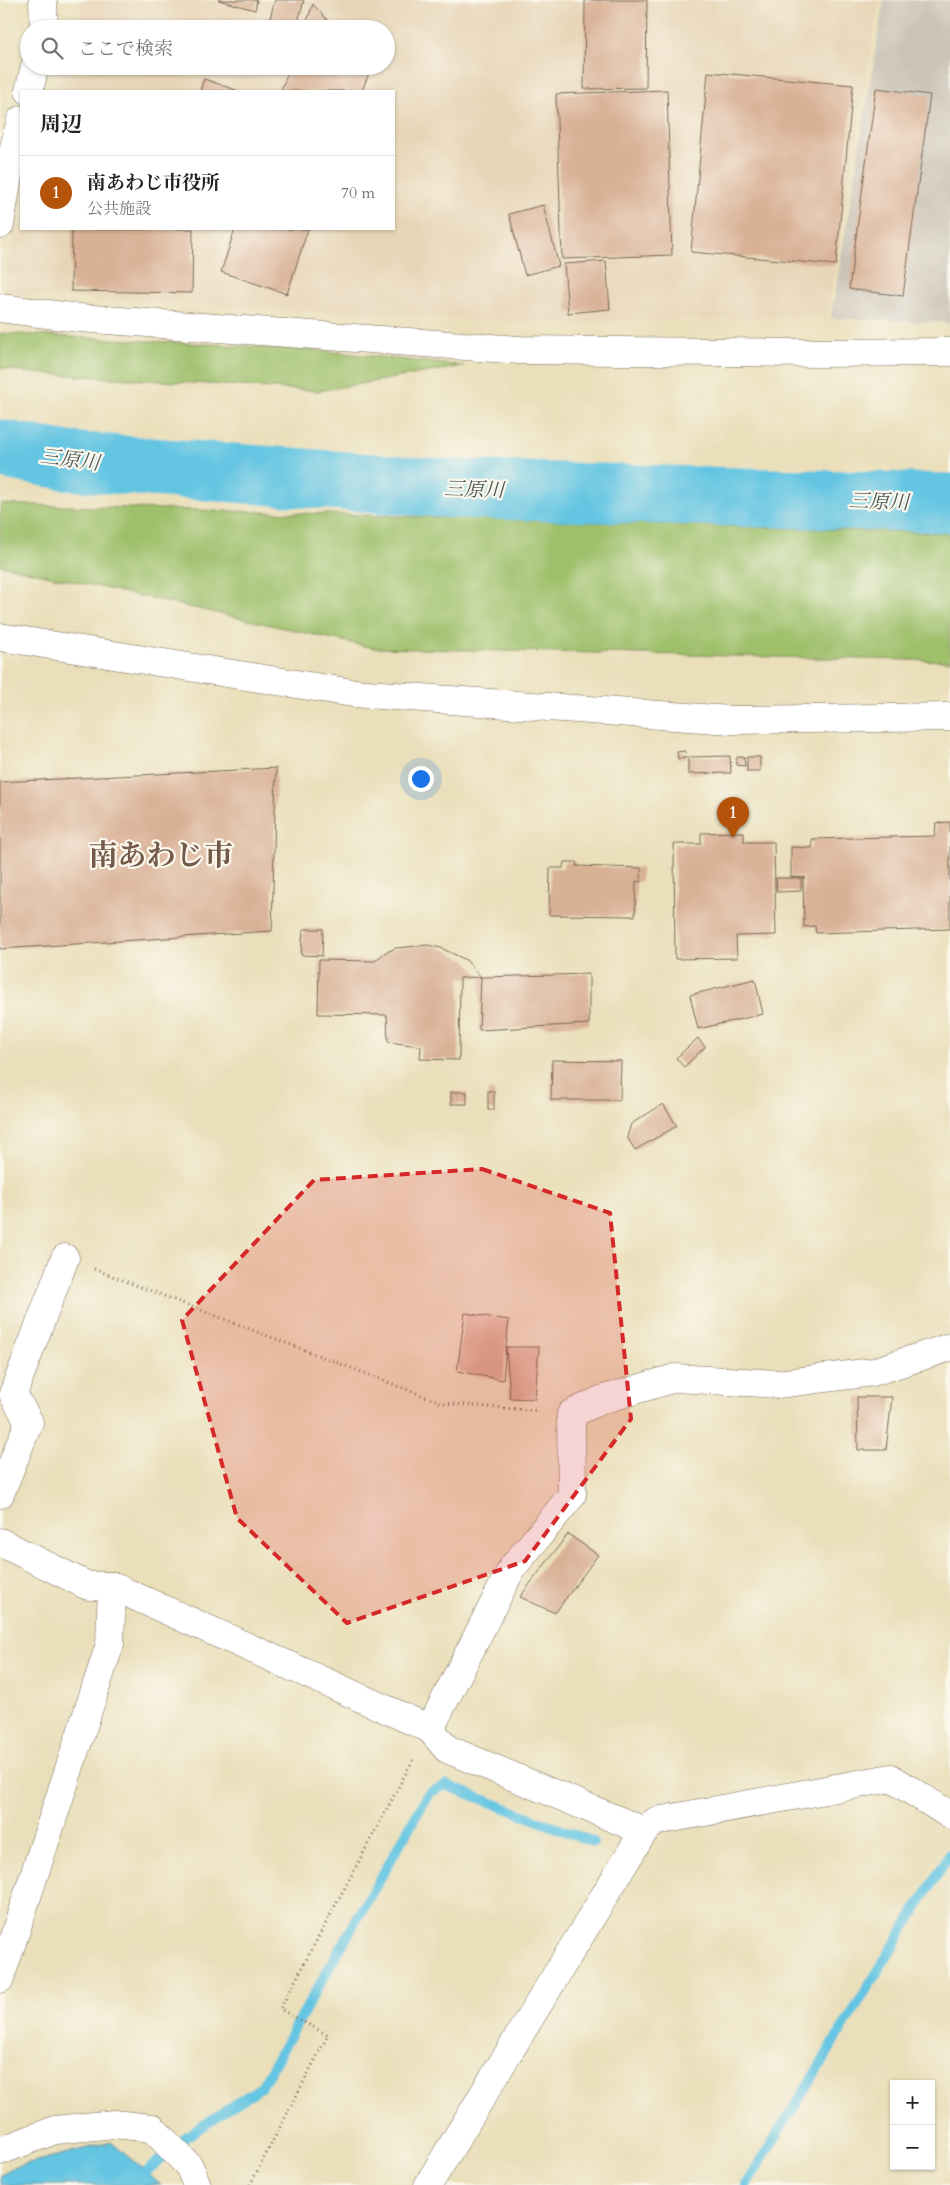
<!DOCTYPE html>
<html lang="ja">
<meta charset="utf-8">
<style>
body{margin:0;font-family:Cardo,"Noto Serif JP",serif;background:#f6f6f6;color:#222}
.controls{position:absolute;right:15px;bottom:15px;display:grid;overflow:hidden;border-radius:0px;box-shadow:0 1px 4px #0004}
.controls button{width:45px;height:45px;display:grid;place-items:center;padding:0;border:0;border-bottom:1px solid #e0e0e0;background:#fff;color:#222;font:25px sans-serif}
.you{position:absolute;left:420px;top:778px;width:18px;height:18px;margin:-12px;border:4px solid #fff;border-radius:50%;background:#1a73e8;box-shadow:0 0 0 8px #1a73e833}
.badge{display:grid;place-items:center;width:32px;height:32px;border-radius:50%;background:#b45309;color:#fff;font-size:16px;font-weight:700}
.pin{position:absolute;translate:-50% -41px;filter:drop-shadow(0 1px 2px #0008)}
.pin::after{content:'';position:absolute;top:26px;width:18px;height:15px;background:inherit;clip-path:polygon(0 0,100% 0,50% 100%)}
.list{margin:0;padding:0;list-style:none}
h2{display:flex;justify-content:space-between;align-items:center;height:65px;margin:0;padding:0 20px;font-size:21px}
h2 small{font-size:16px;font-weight:400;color:#767676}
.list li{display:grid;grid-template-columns:32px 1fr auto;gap:15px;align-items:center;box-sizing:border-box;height:75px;padding:0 20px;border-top:1px solid #e0e0e0}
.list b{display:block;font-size:19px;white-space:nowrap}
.list p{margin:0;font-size:16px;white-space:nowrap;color:#767676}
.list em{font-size:16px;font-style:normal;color:#767676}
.icon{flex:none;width:28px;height:28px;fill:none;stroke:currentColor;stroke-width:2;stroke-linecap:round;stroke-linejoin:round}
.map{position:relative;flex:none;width:950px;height:2185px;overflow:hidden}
.search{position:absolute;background:#fff;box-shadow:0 1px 4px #0004;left:20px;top:20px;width:375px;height:55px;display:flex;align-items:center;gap:12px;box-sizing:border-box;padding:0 18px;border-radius:28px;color:#767676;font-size:19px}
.panel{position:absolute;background:#fff;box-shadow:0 1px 4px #0004;left:20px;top:90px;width:375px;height:140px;border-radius:0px}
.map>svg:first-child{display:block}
.built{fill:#e7d5b7}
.industrial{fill:#cbc3b8}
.green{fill:#9ec06a;stroke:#6c7544}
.water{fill:#63c5e2;stroke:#4f7880}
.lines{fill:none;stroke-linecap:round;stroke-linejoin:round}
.stream{stroke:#63c5e2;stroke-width:10}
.river{stroke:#63c5e2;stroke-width:59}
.building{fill:#d9b195}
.minor-casing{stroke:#786955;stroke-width:29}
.tertiary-casing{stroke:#786955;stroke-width:29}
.path{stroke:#786955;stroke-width:3;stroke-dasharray:1 4;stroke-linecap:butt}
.minor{stroke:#fff;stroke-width:28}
.tertiary{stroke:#fff;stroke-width:28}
.marked{fill:#d62828;fill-opacity:0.2;stroke:#d62828;stroke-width:4;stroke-dasharray:10 6;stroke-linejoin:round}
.labels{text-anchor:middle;stroke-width:4.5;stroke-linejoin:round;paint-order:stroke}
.water-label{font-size:20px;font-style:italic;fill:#475859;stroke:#fbf7ec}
.town-label{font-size:29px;font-weight:bold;fill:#725948;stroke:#fbf7ec}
</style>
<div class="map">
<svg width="950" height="2185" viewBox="0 0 950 2185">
<rect width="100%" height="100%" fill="#fbf7ec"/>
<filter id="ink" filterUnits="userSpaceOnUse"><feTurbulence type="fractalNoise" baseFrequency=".02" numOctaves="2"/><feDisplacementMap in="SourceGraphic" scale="10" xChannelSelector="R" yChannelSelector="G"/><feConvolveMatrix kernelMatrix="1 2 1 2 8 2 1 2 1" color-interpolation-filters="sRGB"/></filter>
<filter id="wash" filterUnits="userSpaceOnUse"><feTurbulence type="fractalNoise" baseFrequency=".0096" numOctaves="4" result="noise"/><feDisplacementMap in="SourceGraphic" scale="20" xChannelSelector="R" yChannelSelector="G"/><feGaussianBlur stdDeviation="1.12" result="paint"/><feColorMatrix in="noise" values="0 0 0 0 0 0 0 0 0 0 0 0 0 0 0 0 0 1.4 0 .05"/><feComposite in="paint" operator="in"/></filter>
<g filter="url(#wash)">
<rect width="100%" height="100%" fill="#eadfba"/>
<!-- built -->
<polygon class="built" points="81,0 879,0 827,316 615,321 576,325 271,309 4,293 21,186 21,229 394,229 394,91 54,91 64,66 386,66 386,29 80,29"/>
<!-- industrial -->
<polygon class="industrial" points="884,0 950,0 950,323 831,318"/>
<!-- green -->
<g class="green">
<polygon points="0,333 316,350 464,366 319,391 33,373 0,368"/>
<polygon points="0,504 950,533 950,661 374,648 0,565"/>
</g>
<!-- water -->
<polygon class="water" points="111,2142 161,2185 0,2185 0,2175 13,2167"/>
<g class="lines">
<!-- stream -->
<g class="stream">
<polyline points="146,2172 186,2137 261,2087 429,1793 446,1785 593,1842"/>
<polyline points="746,2185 950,1854"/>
</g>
<!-- river -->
<polyline class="river" points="0,449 68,461 456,489 950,503"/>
</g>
<g id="blocks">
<!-- building -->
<g class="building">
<polygon points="218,0 257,0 255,10"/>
<polygon points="275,0 304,0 296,29 267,29"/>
<polygon points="585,0 647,0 646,88 584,89"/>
<polygon points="313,4 335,29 304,29"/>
<polygon points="290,66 370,66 371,68 362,91 281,91"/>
<polygon points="708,72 853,85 836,265 691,252"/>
<polygon points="204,79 239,91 200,91"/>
<polygon points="876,88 930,95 903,296 849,289"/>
<polygon points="667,90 672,255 562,259 556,94"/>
<polygon points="543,205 559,266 525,275 509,214"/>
<polygon points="72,229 193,229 192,293 71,291"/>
<polygon points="235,229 308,229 287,294 221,272"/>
<polygon points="606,261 610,309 568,313 564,264"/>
<polygon points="685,751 686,758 678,759 677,752"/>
<polygon points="730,756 731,773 688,774 688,757"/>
<polygon points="737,757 744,757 745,766 736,765"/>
<rect x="747" y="757" width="13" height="14"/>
<polygon points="276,768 272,931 0,949 0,782"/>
<polygon points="950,822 950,929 816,933 815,926 804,927 803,878 806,878 791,877 791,847 812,848 812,839 935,836 936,823"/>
<polygon points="744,832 744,842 774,842 776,935 736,936 737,958 675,959 674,844 701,844 701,833"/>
<polygon points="564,862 577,862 576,866 641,868 641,882 636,881 635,916 549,915 550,868 563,868"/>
<polygon points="776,878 801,878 801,891 777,892"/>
<polygon points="303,929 323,929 322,956 301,955"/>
<polygon points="428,945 441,948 466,960 481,977 589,974 589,1024 479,1030 481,977 460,978 459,1060 420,1059 421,1046 388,1042 387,1015 318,1014 319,960 375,961 384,953 396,948"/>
<polygon points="755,979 763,1014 698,1029 690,995"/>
<polygon points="698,1038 705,1047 684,1067 676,1058"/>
<polygon points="552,1060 621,1061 620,1100 551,1100"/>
<rect x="488" y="1091" width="6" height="19"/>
<rect x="451" y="1092" width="16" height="12"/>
<polygon points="663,1104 677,1126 635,1150 627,1137 631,1124"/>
<polygon points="465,1313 509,1320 506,1347 539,1347 535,1399 510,1398 506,1347 503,1380 457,1371"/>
<polygon points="857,1397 892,1397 886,1450 858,1450"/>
<polygon points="568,1534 598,1555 555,1613 520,1597"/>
</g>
</g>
</g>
<g filter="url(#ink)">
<use href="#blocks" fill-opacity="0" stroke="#786955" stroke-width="1"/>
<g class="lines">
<defs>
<g id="minor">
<polyline points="43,0 44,29"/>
<polyline points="29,91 35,66"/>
<polyline points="0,225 11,159 21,120"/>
<polyline points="0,1494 29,1422 13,1394 65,1258"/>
<polyline points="0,1542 88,1586 112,1586 110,1644 0,1979"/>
<polyline points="112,1586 430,1729 447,1749 644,1831 656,1821 891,1778 950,1815"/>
<polyline points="430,1729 512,1568 572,1495 571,1414 601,1400 675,1378 778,1384 873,1372 950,1347"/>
<polyline points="0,2151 55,2130 114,2124 152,2128 189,2166 197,2185"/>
<polyline points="428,2185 644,1831"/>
</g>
<g id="tertiary">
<polyline points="0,308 79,318 520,350 816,353 950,352"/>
<polyline points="0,637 353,693 730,720 950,717"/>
</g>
</defs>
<!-- minor casing -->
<use href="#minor" class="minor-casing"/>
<!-- tertiary casing -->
<use href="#tertiary" class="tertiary-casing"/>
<!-- path -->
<g class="path">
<polyline points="94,1269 442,1403 540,1411"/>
<polyline points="250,2185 328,2035 280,2009 414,1758"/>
</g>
<!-- minor -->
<use href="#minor" class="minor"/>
<!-- tertiary -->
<use href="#tertiary" class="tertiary"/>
</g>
</g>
<!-- marked area -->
<path class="marked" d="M482,1169L610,1213L631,1419L525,1561L347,1623L237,1518L182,1320L314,1180Z"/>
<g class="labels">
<!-- water labels -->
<g class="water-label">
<text transform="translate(70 459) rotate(7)" y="7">三原川</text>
<text transform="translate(474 489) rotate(2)" y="7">三原川</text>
<text transform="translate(879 501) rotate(2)" y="7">三原川</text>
</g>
<!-- town labels -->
<g class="town-label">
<text x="161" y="865">南あわじ市</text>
</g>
</g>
</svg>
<div class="controls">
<button>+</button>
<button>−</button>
</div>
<div class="you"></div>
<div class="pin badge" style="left:733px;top:838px">1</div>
<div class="search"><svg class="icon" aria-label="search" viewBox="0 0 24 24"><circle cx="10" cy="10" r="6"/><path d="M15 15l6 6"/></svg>ここで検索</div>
<section class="panel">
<h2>周辺<small></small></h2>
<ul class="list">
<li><span class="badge">1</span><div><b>南あわじ市役所</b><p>公共施設</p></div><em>70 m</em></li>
</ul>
</section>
</div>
